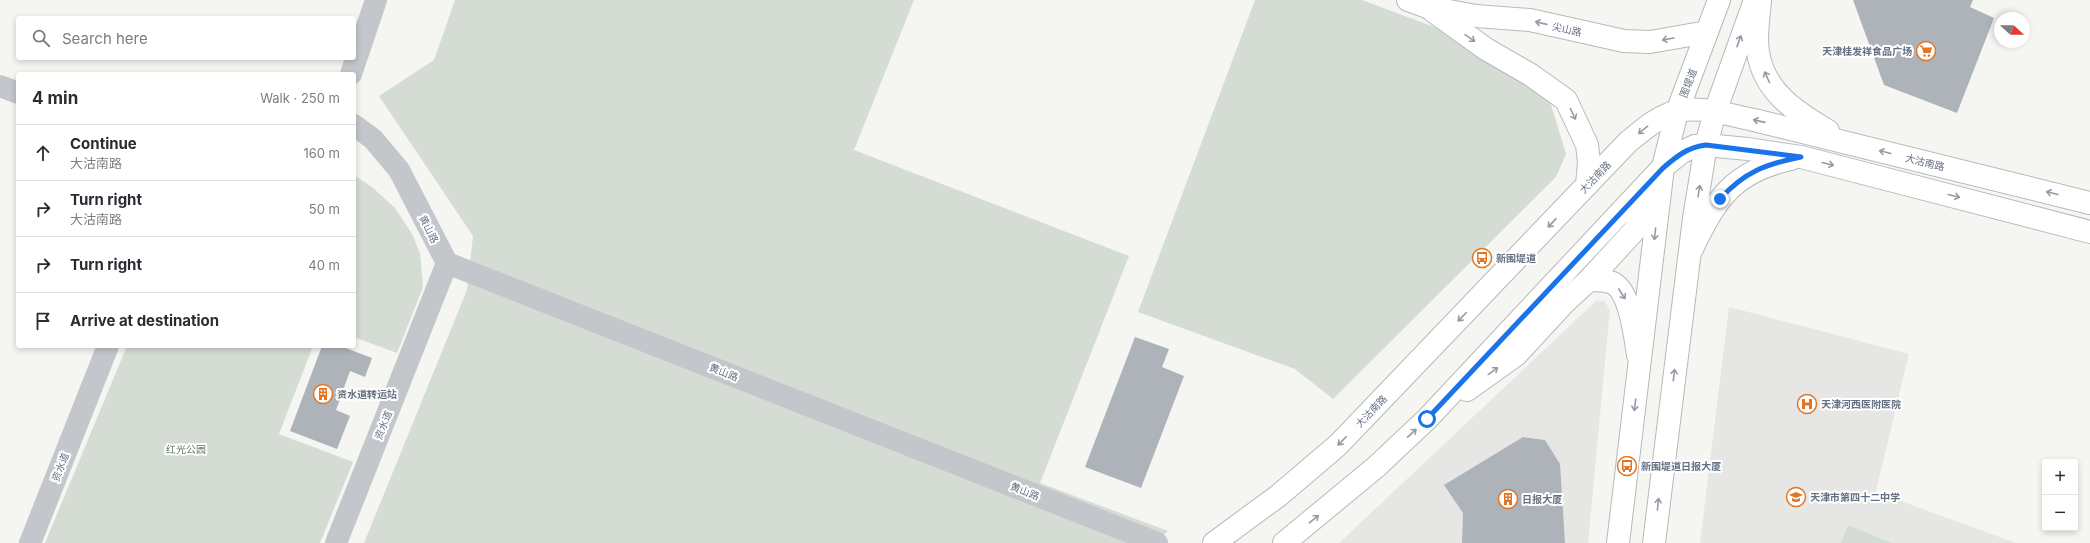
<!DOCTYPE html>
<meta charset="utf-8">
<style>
body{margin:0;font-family:Inter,"Noto Sans SC",sans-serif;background:#f2f2f3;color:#2b2b33}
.controls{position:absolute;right:12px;bottom:12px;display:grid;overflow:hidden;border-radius:4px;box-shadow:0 2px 6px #0003}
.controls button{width:36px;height:36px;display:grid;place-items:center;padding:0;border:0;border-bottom:1px solid #e1e1e2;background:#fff;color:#2b2b33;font:20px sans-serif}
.compass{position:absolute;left:1994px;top:12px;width:36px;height:36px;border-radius:50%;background:#fff;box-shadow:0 2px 6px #0003;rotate:111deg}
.stop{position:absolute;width:12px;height:12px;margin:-9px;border:3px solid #1a73e8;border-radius:50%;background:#fff}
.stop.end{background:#1a73e8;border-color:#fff;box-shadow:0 1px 4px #0008}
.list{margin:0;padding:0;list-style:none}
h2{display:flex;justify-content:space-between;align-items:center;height:52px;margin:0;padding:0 16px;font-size:17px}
h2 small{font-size:13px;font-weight:400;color:#7c7c81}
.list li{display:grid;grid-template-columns:26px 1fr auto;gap:12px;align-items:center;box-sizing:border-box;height:56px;padding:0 16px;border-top:1px solid #e1e1e2}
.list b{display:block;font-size:15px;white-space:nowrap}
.list p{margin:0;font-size:13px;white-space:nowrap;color:#7c7c81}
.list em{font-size:13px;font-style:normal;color:#7c7c81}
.icon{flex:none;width:22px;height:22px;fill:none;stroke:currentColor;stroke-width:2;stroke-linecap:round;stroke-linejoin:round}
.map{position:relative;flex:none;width:2090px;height:543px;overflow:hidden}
.search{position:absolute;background:#fff;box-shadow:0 2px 6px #0003;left:16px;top:16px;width:340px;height:44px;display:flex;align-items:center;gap:10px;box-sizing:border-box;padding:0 14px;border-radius:4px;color:#7c7c81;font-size:15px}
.panel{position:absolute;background:#fff;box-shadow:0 2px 6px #0003;left:16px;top:72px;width:340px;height:276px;border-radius:4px}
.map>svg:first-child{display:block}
.built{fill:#e6e6e5}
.green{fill:#d5dcd3}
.building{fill:#aeb3ba}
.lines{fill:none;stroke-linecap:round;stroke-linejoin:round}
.major-casing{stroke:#b6b9be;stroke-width:24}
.highway-casing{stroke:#b6b8bc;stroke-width:24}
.minor{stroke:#c3c6ca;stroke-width:22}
.major{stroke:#fff;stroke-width:22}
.highway{stroke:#fff;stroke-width:22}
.oneway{stroke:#939ba8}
.route{stroke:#1a73e8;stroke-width:5}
.labels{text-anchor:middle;stroke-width:4;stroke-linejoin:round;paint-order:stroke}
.street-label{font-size:10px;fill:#657083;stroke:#fff}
.poi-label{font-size:10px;font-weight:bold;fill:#657083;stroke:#fff;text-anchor:start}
.park-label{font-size:10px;fill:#647a63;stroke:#fff}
</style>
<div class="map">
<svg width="2090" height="543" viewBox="0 0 2090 543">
<rect width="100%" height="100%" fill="#f5f6f2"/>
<!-- built -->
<g class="built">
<polygon points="1596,301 1604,301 1610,309 1588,543 1339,543"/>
<polygon points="1729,307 1909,354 1875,495 1898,500 2016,543 1700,543"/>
</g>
<!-- green -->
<g class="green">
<polygon points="455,0 914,0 854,150 1129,256 1040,483 1168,531 1154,543 364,543 467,290 473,236 379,96 434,60"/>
<polygon points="1255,0 1362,0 1437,28 1549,98 1566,154 1556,177 1333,399 1295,369 1138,312"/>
<polygon points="354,175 372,187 395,208 412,234 420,253 423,287 397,353 354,337"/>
<polygon points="127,346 313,346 279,434 353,462 320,543 45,543"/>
<polygon points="1848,525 1892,543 1841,543"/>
</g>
<!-- building -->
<g class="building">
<polygon points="1853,0 1973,0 1970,7 1994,18 1957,113 1884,85"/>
<polygon points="1135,337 1169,349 1162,367 1184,376 1141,488 1085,467"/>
<polygon points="322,346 340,346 372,358 365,377 350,371 336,410 350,416 337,449 290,431"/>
<polygon points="1523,437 1545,440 1560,464 1565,543 1462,543 1463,513 1444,485"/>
</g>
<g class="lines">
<defs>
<g id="major">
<polyline points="1408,0 1427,7 1476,16 1530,20 1624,41 1650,42 1707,32"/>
<path d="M1760,0C1759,17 1755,35 1758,52C1764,92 1796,112 1828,131"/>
<polyline points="1433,11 1486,49 1531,75 1566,100 1587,145 1589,162 1587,185"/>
<path d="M1692,249C1715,199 1734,171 1791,159"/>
<path d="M1589,280C1597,280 1606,280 1613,283C1631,293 1635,337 1638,355"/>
<polyline points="1467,390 1516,355 1563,304 1589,280 1634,231 1648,208 1657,182"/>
<path d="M1214,543L1278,496L1338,445L1628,142C1641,132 1653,120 1669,114C1695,103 1728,115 1754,120L2090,203"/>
<polyline points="1284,543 1376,467 1427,419 1663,167 1682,152 1695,146 1706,145 1748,149 1801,157 2090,232"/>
</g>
<g id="highway">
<polyline points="1618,543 1663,167 1677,112 1719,0"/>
<polyline points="1654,543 1694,218 1706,145 1715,112 1755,0"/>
</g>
</defs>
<!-- major casing -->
<use href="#major" class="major-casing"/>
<!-- highway casing -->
<use href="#highway" class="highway-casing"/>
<!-- minor -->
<g class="minor">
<polyline points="351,74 376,0"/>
<polyline points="0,86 18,93"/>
<polyline points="354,125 373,139 399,170 447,263 1157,543"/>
<polyline points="30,543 108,346"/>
<polyline points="336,543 447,263"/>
</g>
<!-- major -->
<use href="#major" class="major"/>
<!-- highway -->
<use href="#highway" class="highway"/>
</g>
<!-- one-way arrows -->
<defs><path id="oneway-shaft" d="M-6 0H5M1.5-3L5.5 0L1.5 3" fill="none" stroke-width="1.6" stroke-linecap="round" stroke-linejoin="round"/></defs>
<g class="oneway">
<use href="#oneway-shaft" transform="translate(1541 23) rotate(-167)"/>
<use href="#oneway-shaft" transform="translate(1470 38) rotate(35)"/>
<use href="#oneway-shaft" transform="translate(1668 39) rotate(170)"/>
<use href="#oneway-shaft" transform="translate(1739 41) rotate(-70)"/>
<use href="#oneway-shaft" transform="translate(1767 77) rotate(-114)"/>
<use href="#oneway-shaft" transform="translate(1573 114) rotate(65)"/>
<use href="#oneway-shaft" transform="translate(1759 121) rotate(-167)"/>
<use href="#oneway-shaft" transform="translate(1643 130) rotate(141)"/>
<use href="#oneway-shaft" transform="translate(1885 152) rotate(-166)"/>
<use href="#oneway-shaft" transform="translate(1828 164) rotate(14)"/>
<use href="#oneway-shaft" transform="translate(1699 191) rotate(-80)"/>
<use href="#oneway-shaft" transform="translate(2052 193) rotate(-166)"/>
<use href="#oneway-shaft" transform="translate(1954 196) rotate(14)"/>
<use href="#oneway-shaft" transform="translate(1552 223) rotate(133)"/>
<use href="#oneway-shaft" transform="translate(1655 234) rotate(96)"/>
<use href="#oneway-shaft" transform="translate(1622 294) rotate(57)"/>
<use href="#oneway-shaft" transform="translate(1462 317) rotate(134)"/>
<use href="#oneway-shaft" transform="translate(1493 371) rotate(-36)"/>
<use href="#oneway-shaft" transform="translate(1674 375) rotate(-83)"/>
<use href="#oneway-shaft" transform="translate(1635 405) rotate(97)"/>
<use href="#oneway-shaft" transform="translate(1412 433) rotate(-43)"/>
<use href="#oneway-shaft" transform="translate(1342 441) rotate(134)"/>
<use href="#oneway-shaft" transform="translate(1658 504) rotate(-84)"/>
<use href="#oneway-shaft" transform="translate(1314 519) rotate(-39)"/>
</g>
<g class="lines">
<!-- route -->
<path class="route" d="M1427,419L1663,168C1677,156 1688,147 1706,145L1801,157C1766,164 1744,172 1720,199"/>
</g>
<!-- icons -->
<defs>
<symbol id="supermarket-ring" viewBox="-11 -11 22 22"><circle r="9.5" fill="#fff" stroke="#e17626" stroke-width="1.5"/><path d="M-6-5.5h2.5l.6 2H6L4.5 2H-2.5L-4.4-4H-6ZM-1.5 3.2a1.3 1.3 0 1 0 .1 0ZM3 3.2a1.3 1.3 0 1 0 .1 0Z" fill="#e17626"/></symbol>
<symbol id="bus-ring" viewBox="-11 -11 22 22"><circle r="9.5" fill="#fff" stroke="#e17626" stroke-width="1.5"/><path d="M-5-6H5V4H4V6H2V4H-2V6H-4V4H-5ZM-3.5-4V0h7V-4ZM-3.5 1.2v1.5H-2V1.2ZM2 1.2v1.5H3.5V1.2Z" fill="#e17626"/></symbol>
<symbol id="building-ring" viewBox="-11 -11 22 22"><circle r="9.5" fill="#fff" stroke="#e17626" stroke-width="1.5"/><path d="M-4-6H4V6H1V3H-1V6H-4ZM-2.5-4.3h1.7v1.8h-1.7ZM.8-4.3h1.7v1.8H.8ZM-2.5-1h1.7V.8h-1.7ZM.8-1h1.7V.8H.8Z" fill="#e17626"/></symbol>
<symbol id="hospital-ring" viewBox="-11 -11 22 22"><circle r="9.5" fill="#fff" stroke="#e17626" stroke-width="1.5"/><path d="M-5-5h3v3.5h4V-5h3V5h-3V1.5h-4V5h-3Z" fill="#e17626"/></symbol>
<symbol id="school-ring" viewBox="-11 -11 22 22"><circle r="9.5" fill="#fff" stroke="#e17626" stroke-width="1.5"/><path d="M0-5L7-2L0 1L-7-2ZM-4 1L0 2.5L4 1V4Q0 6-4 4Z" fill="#e17626"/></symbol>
</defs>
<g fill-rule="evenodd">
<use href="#supermarket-ring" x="1915" y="40" width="22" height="22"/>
<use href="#bus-ring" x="1471" y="247" width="22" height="22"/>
<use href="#building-ring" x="312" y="383" width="22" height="22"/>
<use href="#hospital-ring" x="1796" y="393" width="22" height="22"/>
<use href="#bus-ring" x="1616" y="455" width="22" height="22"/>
<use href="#school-ring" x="1785" y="486" width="22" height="22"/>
<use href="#building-ring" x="1497" y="488" width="22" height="22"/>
</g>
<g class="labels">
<!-- street labels -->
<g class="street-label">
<text transform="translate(1567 29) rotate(13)" y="4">尖山路</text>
<text transform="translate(1688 83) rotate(-69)" y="4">围堤道</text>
<text transform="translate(1925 162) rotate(14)" y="4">大沽南路</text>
<text transform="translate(1595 177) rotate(-46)" y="4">大沽南路</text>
<text transform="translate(429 229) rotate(63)" y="4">黄山路</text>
<text transform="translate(724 372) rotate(22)" y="4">黄山路</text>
<text transform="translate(1371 411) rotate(-46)" y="4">大沽南路</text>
<text transform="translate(383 425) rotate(-68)" y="4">资水道</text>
<text transform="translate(60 467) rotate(-69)" y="4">资水道</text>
<text transform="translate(1025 491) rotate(22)" y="4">黄山路</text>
</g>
<!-- poi labels -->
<g class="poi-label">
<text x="1912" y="55" text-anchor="end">天津桂发祥食品广场</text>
<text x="1496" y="262">新围堤道</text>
<text x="337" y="398">资水道转运站</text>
<text x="1821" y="408">天津河西医附医院</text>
<text x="1641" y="470">新围堤道日报大厦</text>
<text x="1810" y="501">天津市第四十二中学</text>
<text x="1522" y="503">日报大厦</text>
</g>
<!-- park labels -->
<g class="park-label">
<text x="186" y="453">红光公园</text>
</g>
</g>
</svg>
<div class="controls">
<button>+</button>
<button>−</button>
</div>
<svg class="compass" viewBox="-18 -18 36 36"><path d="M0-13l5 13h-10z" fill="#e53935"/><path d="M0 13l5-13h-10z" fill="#7c7c81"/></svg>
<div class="stop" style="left:1427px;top:419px"></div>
<div class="stop end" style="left:1720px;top:199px"></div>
<div class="search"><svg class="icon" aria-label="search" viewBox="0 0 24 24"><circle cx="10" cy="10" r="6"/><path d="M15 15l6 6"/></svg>Search here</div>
<section class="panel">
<h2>4 min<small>Walk · 250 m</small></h2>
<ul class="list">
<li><svg class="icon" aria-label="ahead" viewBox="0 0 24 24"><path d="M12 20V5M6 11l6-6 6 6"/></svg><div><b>Continue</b><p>大沽南路</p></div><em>160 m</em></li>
<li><svg class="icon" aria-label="right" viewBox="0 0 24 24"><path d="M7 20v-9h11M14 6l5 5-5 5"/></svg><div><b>Turn right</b><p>大沽南路</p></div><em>50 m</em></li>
<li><svg class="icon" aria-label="right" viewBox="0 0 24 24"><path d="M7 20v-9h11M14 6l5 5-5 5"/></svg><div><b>Turn right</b></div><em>40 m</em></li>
<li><svg class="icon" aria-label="arrive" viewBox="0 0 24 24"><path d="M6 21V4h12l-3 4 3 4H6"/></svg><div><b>Arrive at destination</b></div></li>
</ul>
</section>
</div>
